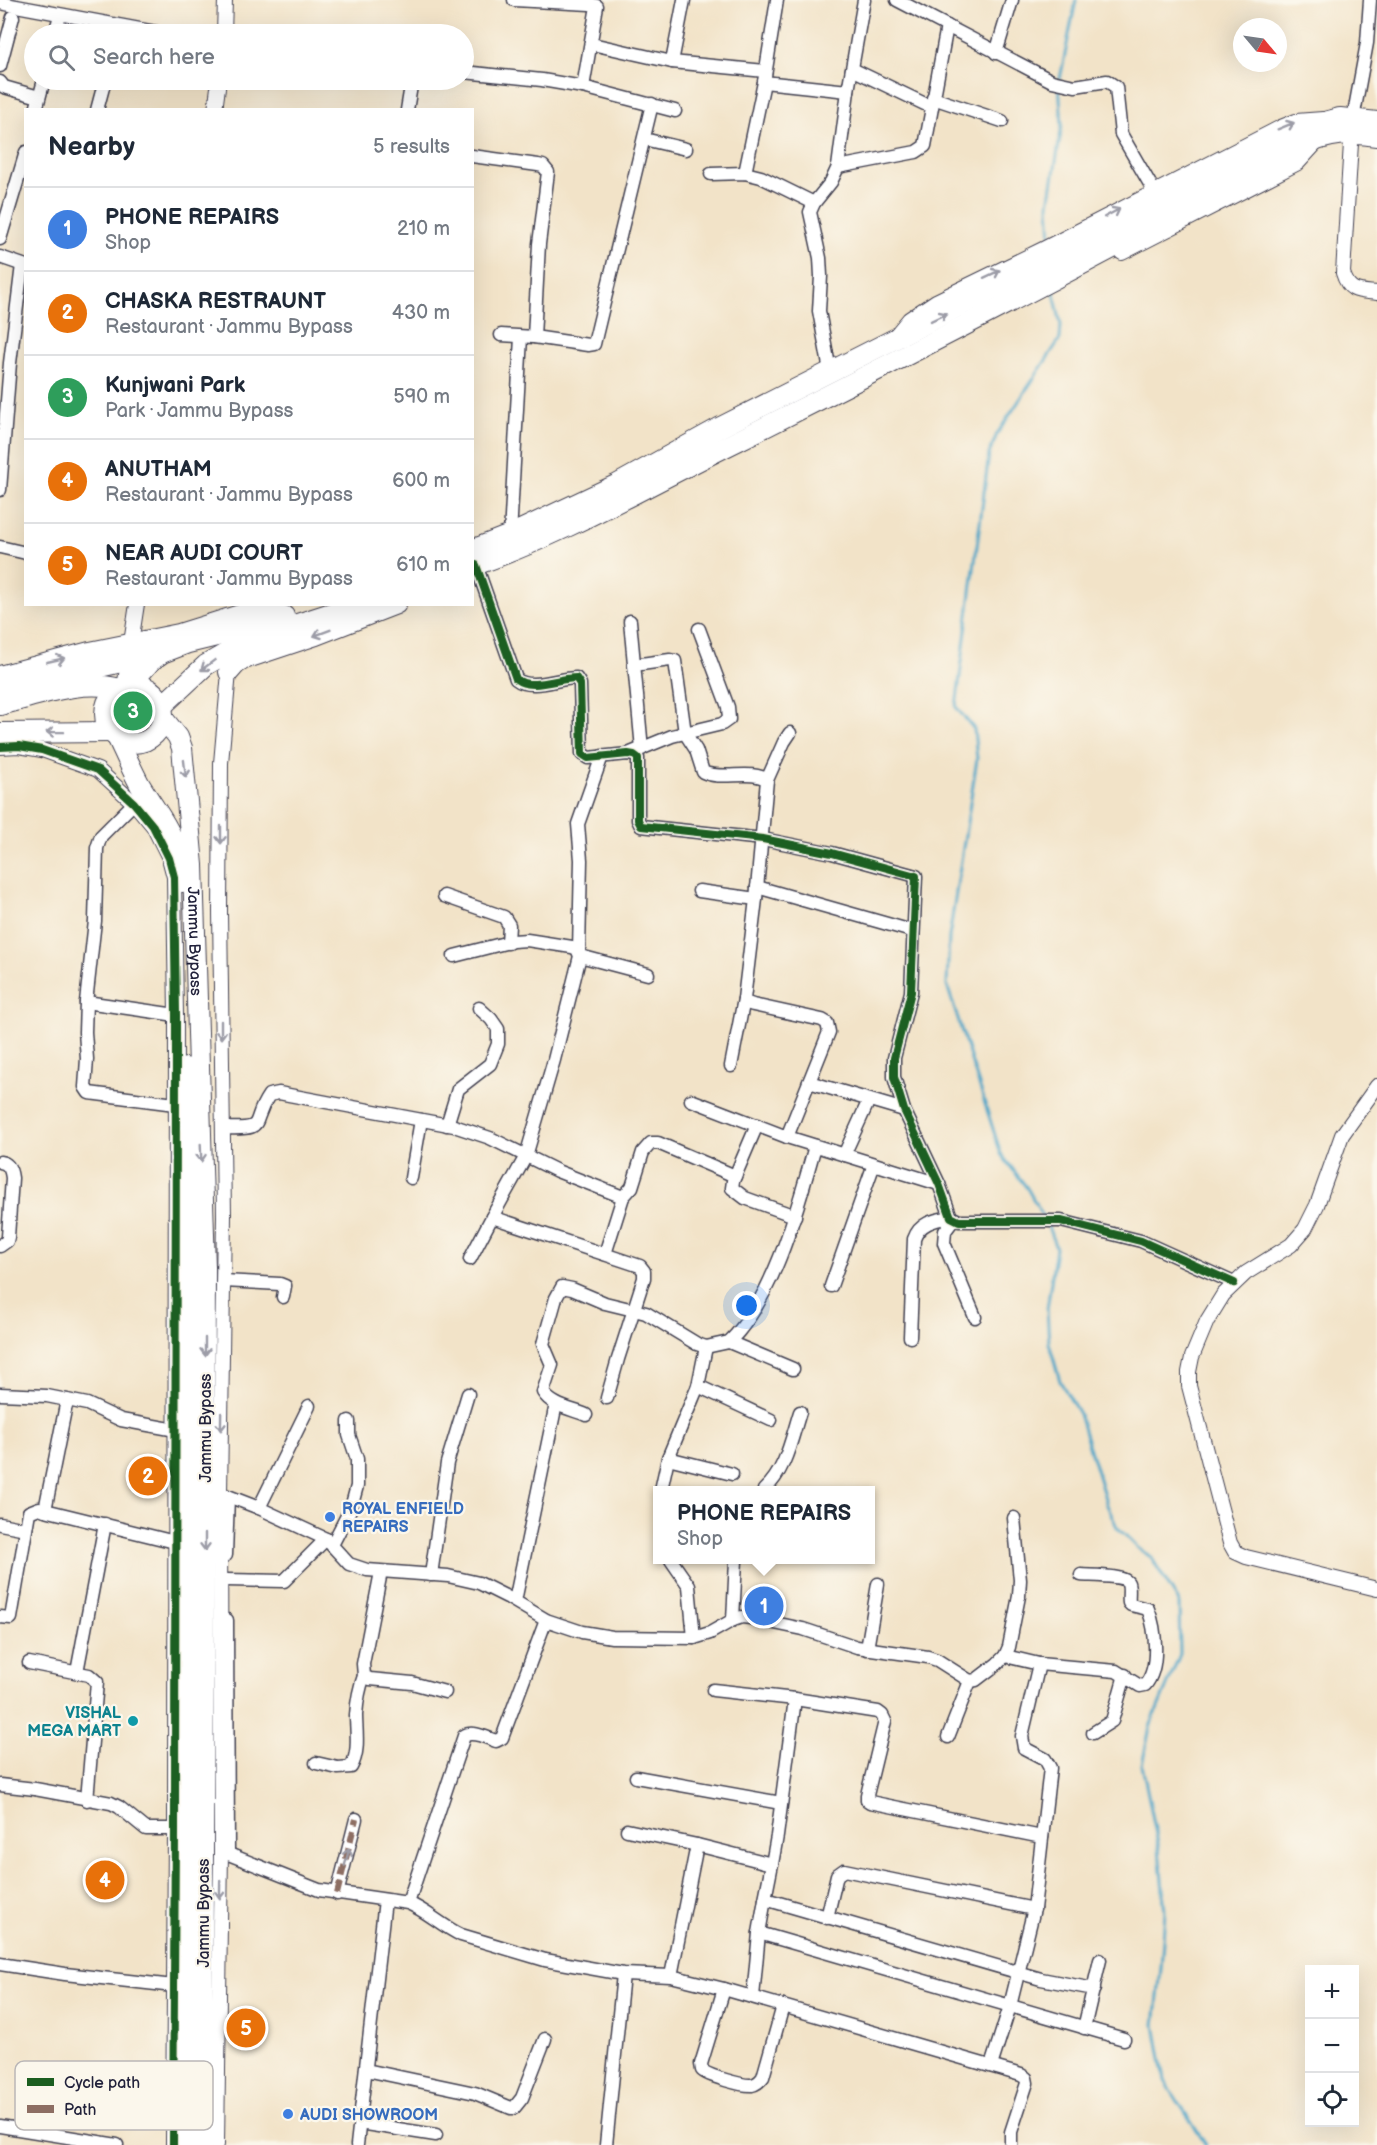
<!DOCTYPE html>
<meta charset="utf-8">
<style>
body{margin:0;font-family:"Balsamiq Sans",sans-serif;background:#f2f2f3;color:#1f2937}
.controls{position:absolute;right:18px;bottom:18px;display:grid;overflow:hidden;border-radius:0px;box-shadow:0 6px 24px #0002}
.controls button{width:54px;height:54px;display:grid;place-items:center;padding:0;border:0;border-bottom:2px solid #e0e1e3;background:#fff;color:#1f2937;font:30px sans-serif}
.compass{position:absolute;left:1233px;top:18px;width:54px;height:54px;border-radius:50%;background:#fff;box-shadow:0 6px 24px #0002;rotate:119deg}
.you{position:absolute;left:747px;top:1306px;width:21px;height:21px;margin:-15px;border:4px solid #fff;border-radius:50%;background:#1a73e8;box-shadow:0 0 0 9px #1a73e833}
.badge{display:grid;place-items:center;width:39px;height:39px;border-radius:50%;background:#1f6fb2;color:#fff;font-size:20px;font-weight:700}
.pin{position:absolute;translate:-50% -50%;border:3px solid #fff;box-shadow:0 2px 6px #0006}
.popup{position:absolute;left:653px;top:1486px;width:222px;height:78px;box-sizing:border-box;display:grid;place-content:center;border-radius:0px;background:#fff;filter:drop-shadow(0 2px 4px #0005);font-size:20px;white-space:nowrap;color:#747a83}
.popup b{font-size:22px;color:#1f2937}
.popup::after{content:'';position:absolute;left:50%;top:100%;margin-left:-12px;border:12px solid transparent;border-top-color:#fff}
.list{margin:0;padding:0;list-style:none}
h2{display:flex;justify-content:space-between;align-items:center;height:78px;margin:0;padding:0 24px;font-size:26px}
h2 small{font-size:20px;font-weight:400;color:#747a83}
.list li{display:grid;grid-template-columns:39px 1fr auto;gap:18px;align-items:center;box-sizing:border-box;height:84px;padding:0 24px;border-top:2px solid #e0e1e3}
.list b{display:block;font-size:22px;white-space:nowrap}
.list p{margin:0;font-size:20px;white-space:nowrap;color:#747a83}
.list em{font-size:20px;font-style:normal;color:#747a83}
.icon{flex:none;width:33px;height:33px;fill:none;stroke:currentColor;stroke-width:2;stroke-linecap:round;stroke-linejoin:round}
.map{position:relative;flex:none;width:1377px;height:2145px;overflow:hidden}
.search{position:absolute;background:#fff;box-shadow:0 6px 24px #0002;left:24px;top:24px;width:450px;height:66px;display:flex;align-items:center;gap:15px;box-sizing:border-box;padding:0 21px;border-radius:33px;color:#747a83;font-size:22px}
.panel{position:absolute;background:#fff;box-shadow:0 6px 24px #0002;left:24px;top:108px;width:450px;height:498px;border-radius:0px}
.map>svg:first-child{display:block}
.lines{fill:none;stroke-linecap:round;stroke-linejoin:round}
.stream{stroke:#4aa5c8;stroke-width:3}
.minor-casing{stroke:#413f50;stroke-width:15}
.tertiary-casing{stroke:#413f50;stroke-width:16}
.trunk-casing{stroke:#413f50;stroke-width:22}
.minor{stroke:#fff;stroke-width:12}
.tertiary{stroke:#fff;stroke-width:14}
.trunk{stroke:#fff;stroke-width:20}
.quiet{stroke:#8d6e63;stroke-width:6;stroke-dasharray:12 6;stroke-linecap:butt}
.cycleway-casing{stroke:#fbf7ec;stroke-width:11}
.cycleway{stroke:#1b5e20;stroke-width:8}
.oneway{stroke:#9c9ca7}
.shop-dot{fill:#3f7fe0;stroke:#fbf7ec;stroke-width:2}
.culture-dot{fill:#0f9aa8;stroke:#fbf7ec;stroke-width:2}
.labels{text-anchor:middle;stroke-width:4.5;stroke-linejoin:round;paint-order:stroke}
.street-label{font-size:16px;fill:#22223b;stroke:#fbf7ec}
.shop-label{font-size:16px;font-weight:bold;fill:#366cbe;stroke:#fbf7ec;text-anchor:start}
.culture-label{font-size:16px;font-weight:bold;fill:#0d838f;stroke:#fbf7ec;text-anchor:end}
.key{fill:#fbf7ec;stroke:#bab7b7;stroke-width:1.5}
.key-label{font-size:16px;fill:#22223b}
</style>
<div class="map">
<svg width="1377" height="2145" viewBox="0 0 1377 2145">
<rect width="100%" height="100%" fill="#fbf7ec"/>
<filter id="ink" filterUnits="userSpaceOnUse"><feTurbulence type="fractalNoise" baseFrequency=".0167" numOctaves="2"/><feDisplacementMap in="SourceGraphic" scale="12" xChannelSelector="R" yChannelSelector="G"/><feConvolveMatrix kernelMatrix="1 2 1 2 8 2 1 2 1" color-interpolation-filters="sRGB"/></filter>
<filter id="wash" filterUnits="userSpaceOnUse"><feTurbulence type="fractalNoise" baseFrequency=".008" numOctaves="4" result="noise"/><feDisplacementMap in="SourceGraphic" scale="24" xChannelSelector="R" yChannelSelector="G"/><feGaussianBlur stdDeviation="1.35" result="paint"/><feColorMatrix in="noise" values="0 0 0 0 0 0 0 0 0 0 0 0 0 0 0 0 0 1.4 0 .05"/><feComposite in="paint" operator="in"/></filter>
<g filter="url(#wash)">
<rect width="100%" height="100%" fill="#f2e3c8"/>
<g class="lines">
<!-- stream -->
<g class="stream">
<polyline points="1060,79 1076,0"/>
<polyline points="1051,240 1049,204 1062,125 1059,85"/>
<polyline points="1044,1218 1027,1188 1001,1154 947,985 949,937 977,759 974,729 956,707 989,454 997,434 1060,339 1061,325 1053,288"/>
<polyline points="1047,1224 1056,1248 1047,1309 1049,1343 1060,1381 1079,1414 1107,1505 1117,1527 1139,1549 1151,1557 1179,1602 1180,1654 1150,1727 1142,1765 1159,1849 1165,1912 1161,1968 1155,2025 1165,2081 1206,2145"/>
</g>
</g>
</g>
<g filter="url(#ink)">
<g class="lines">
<defs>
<g id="minor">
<polyline points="514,0 590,4 597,6 583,87"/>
<polyline points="897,0 1052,81 1075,86 1107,81 1116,87 1121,134 1154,191"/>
<polyline points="0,3 167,34"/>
<polyline points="55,34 60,15"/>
<polyline points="592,44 672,62 765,71"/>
<polyline points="996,53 1012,0"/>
<polyline points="672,62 684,0"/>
<polyline points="0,66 13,17"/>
<polyline points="852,69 931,107"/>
<polyline points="464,72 542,80 583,87 675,111"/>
<polyline points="0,82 4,87 39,97"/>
<polyline points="764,82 848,91"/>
<polyline points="933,98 1002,121"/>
<polyline points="36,110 44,80"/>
<polyline points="97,110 105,80"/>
<polyline points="407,110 412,80"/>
<polyline points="1353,119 1367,43 1370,0"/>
<polyline points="644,139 686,149"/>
<polyline points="472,156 538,165 543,166 548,172 539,244 534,337"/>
<polyline points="838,167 916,152 925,146 947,26"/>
<polyline points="745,173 764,82 777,0"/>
<polyline points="711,174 745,173 761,177 814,203"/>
<polyline points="0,239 26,152"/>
<polyline points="0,257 26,266"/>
<polyline points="501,335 534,337 588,345 594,344 652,104"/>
<polyline points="830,371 819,311 821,276 820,258 810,212 814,203 831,182 838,167 848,91 864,0"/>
<polyline points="0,490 10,363 22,265"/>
<polyline points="510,535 521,337"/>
<polyline points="0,547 26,553"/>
<path d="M476,565L516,679C531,691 558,678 576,678L580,684L582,754L588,758L628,754L634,755L638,758V820L641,826L763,839L832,853L916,876L911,992L894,1058V1077L904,1110L939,1184L951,1217L959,1221H1061L1141,1241L1234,1283"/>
<polyline points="630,621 642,749"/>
<path d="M634,665L670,660L675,661L685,733L696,750L703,772C721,781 752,769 767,780L756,899"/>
<polyline points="628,754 672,736 722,724 729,719 728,707 699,629"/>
<polyline points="767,780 784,742 790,733"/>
<polyline points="134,803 101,836 97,848 95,921 86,1002 85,1032 87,1059 85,1087 89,1093 175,1104"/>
<polyline points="757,887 912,931"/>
<polyline points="699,891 756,899 744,999 747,1003 753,1005 822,1020 827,1023 829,1032 809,1082"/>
<polyline points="444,896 504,917 509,925 508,943"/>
<polyline points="579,951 581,860 578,824 602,756"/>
<polyline points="454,956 513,941 527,940 572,947 577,949 580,956 554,1060 526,1156 492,1217"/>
<polyline points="580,956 648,974"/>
<polyline points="86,1002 176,1015"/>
<polyline points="731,1066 744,999"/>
<polyline points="691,1100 787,1137"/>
<polyline points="904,1110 809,1082 787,1137 939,1184"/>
<polyline points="447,1125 458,1089 490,1064 498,1044 498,1029 491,1019 479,1008"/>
<polyline points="757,1125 733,1181 732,1188 745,1198 795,1216"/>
<path d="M223,1128C269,1130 249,1124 269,1095L279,1093L289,1095L454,1126L490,1138L557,1171L623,1197"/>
<polyline points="844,1155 869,1100"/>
<path d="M0,1162C9,1163 11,1170 12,1178L8,1237L7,1241L0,1246"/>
<polyline points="411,1178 421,1120"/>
<polyline points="954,1219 945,1231 944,1243 975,1317"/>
<polyline points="605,1254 623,1197 632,1187 643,1152 651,1143 658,1143 735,1176"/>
<polyline points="470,1259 492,1217 640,1266 644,1271 644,1278 618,1359 607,1398"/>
<polyline points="223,1281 280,1284 285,1286 283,1297"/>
<polyline points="831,1286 874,1164"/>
<path d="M910,1337L914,1239C920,1222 935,1220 951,1217"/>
<path d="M729,1342C775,1297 798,1206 815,1146"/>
<polyline points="698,1386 771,1420"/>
<polyline points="0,1394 47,1396 87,1404 121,1420 176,1430"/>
<polyline points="67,1400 45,1510 175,1542"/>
<path d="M586,1415C572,1409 551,1406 543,1392L552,1365L543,1344L556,1298L562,1287L572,1289L605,1303L646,1313L697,1344L706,1347L729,1342L793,1369"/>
<polyline points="668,1458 732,1474"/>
<polyline points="661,1490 668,1458 698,1386 706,1347"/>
<path d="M764,1490C786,1470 791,1440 800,1412"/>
<polyline points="212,1494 228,1496 259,1508 326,1539 349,1564 367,1570 448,1576 479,1583 509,1598 546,1620 582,1632 612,1637 694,1638 710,1633 733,1620 742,1617 751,1618 803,1629 857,1647 928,1657 937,1660 970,1681 976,1680 997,1664 1005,1656 1009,1647 1019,1596 1020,1580 1014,1518"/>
<polyline points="259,1508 309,1406"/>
<polyline points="0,1524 26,1529"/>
<polyline points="332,1545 351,1508 357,1486 357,1459 349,1435 349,1421"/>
<polyline points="226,1555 228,1496"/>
<polyline points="671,1560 689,1586 694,1638"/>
<polyline points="381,1572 363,1664 364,1676 370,1679 412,1683 445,1692"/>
<polyline points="431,1575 447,1463 468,1394"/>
<polyline points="226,1580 284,1581 326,1539"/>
<polyline points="515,1601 556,1404"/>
<polyline points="0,1617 11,1618 29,1512 39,1508 45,1510"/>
<polyline points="227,1620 228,1854"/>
<polyline points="733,1620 736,1560"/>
<polyline points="867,1649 878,1584"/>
<path d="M1005,1656L1039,1664L1116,1671L1140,1686L1145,1685C1160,1668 1156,1629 1148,1609L1131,1605L1129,1603C1128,1597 1130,1588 1128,1583C1125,1575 1090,1576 1081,1575"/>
<polyline points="29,1663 89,1675 97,1682 87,1800"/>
<polyline points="77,1672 105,1524"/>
<polyline points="713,1690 795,1699 777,1836 772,1864"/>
<polyline points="795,1699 878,1712 882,1715 885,1721 867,1795 867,1800 870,1802 1042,1837"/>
<polyline points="1093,1733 1112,1721 1125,1675"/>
<polyline points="948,1737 970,1681"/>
<path d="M316,1763L338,1768L351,1767C360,1751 356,1732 356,1715C357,1701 359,1689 364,1676"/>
<polyline points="636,1777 781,1803"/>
<polyline points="0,1785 35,1789 111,1803 119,1807 146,1829 175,1829"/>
<polyline points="627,1830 697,1845"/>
<path d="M221,1851L319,1890L408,1903C427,1911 442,1926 461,1935L545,1960L623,1974L671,1976L724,1989L1021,2075L1026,2078L1027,2083L1011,2132V2145"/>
<polyline points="337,1894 356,1819"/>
<polyline points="765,1899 759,1933 1124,2039"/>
<path d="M408,1903L464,1736C473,1730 487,1738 496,1741L502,1738L546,1620"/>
<polyline points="827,1918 837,1875 844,1870 1034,1909"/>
<polyline points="0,1964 65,1974 174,1986"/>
<polyline points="671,1976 697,1845 772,1864 765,1899 1041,1979 1094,1989"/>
<path d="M724,1989L701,2064L702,2070C708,2076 743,2086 752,2085C757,2084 760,2081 763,2077L783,2006"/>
<polyline points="753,1997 759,1933"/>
<polyline points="1084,2028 1100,1960"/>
<polyline points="991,2066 1010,2006 1034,1909 1050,1768 1045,1759 1024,1748 1022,1736 1039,1664"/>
<polyline points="366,2070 475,2093 511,2108 514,2108 522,2098 545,2039"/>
<polyline points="359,2123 436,2135"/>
<polyline points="0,2126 117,2145"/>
<polyline points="357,2145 385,1900"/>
<polyline points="606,2145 623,1974"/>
</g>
<g id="tertiary">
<polyline points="224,34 225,0"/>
<polyline points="215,110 219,80"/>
<path d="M1352,127L1343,273C1349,293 1359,291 1377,293"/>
<polyline points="1122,253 1298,163 1319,140"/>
<polyline points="895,336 909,319 936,301 1043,249 1281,127 1296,121 1323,119"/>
<polyline points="124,688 137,604"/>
<polyline points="0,747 19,746 42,750 98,770 134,803 153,826 169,858 174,877 176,1015 175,1829 173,2145"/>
<polyline points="1377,1086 1342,1135 1317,1205 1305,1229 1291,1245 1246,1273 1223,1295 1207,1321 1192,1357 1189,1372 1189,1386 1230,1543 1235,1552 1246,1557 1377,1589"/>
<polyline points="217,2145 221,1851 220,1495 224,1216 220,912 221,763 229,672"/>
</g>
<g id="trunk">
<polyline points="472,550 510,535 616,485 719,428 950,311 1244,160 1325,122 1340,118 1377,122"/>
<path d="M472,566C565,534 651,483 739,440C929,345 1118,247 1304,145C1329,134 1350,132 1377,136"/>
<polyline points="229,672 236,664 244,659 316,635 396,604"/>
<polyline points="0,676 90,652 179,634 275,604"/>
<circle cx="134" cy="714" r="29"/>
<polyline points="129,686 151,661 162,653 188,643 229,633 284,616"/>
<polyline points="3,689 161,653"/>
<path d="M0,705C38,696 81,678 120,689"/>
<polyline points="161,707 206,665 232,650 282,629 359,604"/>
<path id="s1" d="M162,717L178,737L182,748L193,865L205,1268L202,2145"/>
<polyline points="0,733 111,732"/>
<path d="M118,739C125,754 132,770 140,785C163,823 178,834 182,882"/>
<polyline points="184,2145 189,1393 186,1068"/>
</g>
</defs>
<!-- minor casing -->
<use href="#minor" class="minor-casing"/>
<!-- tertiary casing -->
<use href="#tertiary" class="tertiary-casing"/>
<!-- trunk casing -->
<use href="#trunk" class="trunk-casing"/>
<!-- minor -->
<use href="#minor" class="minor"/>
<!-- tertiary -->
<use href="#tertiary" class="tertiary"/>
<!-- trunk -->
<use href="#trunk" class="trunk"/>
<!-- quiet -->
<polyline class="quiet" points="337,1894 356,1819"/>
<defs>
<g id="cycleway">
<path d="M476,565L516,679C531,691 558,678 576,678L580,684L582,754L588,758L628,754L634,755L638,758V820L641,826L763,839L832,853L916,876L911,992L894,1058V1077L904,1110L939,1184L951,1217L959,1221H1061L1141,1241L1234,1283"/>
<polyline points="0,747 19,746 42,750 98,770 134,803 153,826 169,858 174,877 176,1015 175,1829 173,2145"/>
</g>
</defs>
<!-- cycleway casing -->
<use href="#cycleway" class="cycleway-casing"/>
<!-- cycleway -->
<use href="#cycleway" class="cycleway"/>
</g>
<!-- one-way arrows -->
<defs><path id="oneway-shaft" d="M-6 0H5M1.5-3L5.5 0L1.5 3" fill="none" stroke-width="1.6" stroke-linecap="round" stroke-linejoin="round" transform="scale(1.5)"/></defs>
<g class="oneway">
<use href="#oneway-shaft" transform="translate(1286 126) rotate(-22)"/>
<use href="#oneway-shaft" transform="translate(1112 213) rotate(-28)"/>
<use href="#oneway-shaft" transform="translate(992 274) rotate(-25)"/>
<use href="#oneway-shaft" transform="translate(939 317) rotate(-26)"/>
<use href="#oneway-shaft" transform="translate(322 633) rotate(159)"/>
<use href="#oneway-shaft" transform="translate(56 660) rotate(-13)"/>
<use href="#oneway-shaft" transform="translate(208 665) rotate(143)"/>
<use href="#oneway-shaft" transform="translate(55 732) rotate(-179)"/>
<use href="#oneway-shaft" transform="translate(185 769) rotate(83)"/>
<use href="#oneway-shaft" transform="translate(221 835) rotate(90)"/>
<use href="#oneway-shaft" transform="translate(221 1030) rotate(90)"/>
<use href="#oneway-shaft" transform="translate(201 1153) rotate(88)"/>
<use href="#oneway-shaft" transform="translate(205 1347) rotate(90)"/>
<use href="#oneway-shaft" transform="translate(221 1422) rotate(91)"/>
<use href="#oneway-shaft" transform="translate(205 1542) rotate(90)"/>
<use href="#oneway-shaft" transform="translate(347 1857) rotate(-75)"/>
<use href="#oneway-shaft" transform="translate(220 1890) rotate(91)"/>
</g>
</g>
<!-- markers -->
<g class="shop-dot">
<circle cx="330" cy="1517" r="6"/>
<circle cx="288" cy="2114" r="6"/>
</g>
<circle class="culture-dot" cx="133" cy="1721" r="6"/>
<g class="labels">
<!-- street labels -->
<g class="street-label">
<text dy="6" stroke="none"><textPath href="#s1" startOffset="231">Jammu Bypass</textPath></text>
<text transform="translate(205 1428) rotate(-90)" y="6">Jammu Bypass</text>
<text transform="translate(203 1913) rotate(-90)" y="6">Jammu Bypass</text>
</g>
<!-- shop labels -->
<g class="shop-label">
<text x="342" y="1514">ROYAL ENFIELD<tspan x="342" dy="18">REPAIRS</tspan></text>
<text x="300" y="2120">AUDI SHOWROOM</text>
</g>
<!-- culture labels -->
<g class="culture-label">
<text x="121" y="1718">VISHAL<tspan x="121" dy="18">MEGA MART</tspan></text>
</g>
</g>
<!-- legend -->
<rect x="15" y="2061" width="198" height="69" rx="9" class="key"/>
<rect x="27" y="2078" width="27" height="8" fill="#1b5e20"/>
<rect x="27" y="2105" width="27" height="8" fill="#8d6e63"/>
<g class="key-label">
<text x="64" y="2088">Cycle path</text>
<text x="64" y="2115">Path</text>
</g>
</svg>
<div class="controls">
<button>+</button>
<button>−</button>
<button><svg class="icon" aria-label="locate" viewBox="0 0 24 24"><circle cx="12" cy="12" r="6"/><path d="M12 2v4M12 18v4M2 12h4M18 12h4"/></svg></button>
</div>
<svg class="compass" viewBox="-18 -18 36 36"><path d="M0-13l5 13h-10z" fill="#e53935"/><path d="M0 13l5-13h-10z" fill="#747a83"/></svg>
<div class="you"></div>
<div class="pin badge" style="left:764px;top:1606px;background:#3f7fe0">1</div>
<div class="popup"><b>PHONE REPAIRS</b>Shop</div>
<div class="pin badge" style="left:148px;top:1476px;background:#e8710a">2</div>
<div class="pin badge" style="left:133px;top:711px;background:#2e9e5b">3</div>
<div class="pin badge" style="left:105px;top:1880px;background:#e8710a">4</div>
<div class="pin badge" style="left:246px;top:2028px;background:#e8710a">5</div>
<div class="search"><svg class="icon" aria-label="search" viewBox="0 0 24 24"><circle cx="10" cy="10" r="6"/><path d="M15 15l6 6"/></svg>Search here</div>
<section class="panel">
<h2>Nearby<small>5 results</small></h2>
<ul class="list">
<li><span class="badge" style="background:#3f7fe0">1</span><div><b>PHONE REPAIRS</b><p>Shop</p></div><em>210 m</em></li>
<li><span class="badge" style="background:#e8710a">2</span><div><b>CHASKA RESTRAUNT</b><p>Restaurant · Jammu Bypass</p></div><em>430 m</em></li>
<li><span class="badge" style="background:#2e9e5b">3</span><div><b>Kunjwani Park</b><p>Park · Jammu Bypass</p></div><em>590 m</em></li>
<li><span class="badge" style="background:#e8710a">4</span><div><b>ANUTHAM</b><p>Restaurant · Jammu Bypass</p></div><em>600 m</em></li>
<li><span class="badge" style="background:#e8710a">5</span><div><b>NEAR AUDI COURT</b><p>Restaurant · Jammu Bypass</p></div><em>610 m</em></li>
</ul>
</section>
</div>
